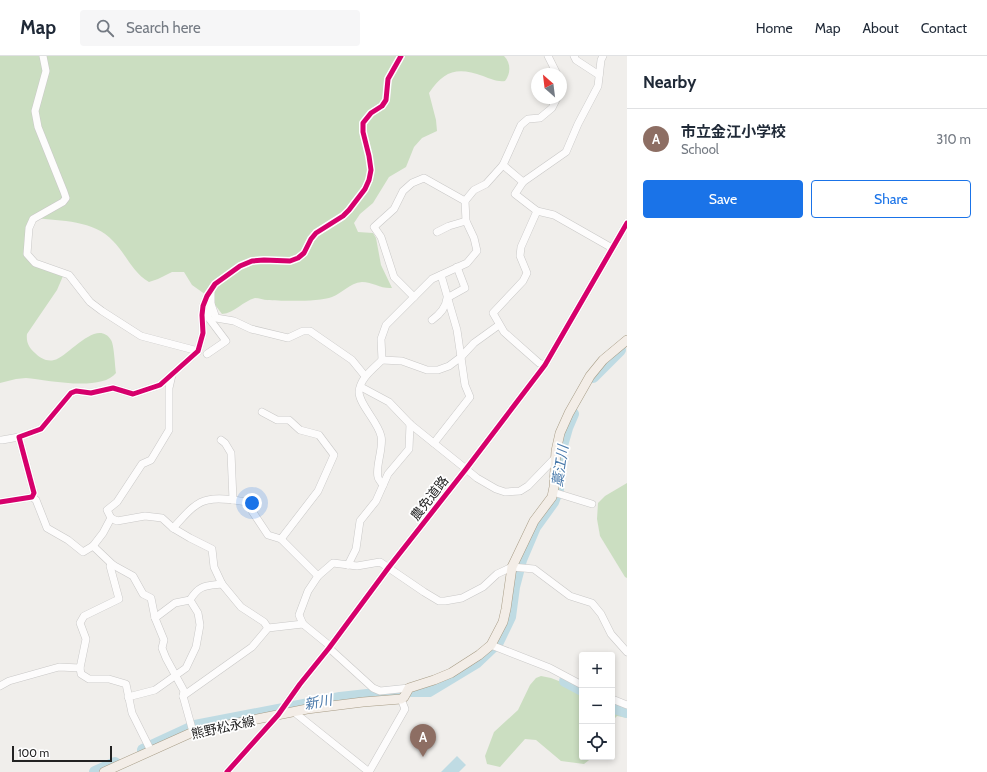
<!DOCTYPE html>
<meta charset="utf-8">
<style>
body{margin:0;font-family:Cabin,"Noto Sans JP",sans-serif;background:#f6f6f7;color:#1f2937}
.controls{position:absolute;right:12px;bottom:12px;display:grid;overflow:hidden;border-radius:4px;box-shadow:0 2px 6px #0003}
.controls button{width:36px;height:36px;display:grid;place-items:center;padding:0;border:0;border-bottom:1px solid #e0e1e3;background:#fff;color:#1f2937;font:20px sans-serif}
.compass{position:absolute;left:531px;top:12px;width:36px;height:36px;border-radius:50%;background:#fff;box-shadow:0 2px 6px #0003;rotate:332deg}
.scale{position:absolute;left:12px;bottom:10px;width:100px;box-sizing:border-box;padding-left:4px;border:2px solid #222;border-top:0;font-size:11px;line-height:14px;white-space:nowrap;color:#222;-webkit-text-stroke:3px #fff;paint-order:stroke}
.you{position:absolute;left:252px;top:447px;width:14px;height:14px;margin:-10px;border:3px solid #fff;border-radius:50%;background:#1a73e8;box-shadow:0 0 0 6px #1a73e833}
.badge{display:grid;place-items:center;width:26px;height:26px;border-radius:50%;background:#1a73e8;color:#fff;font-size:13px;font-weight:700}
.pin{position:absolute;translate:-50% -33px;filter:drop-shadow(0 1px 2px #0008)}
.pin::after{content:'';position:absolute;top:21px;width:14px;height:12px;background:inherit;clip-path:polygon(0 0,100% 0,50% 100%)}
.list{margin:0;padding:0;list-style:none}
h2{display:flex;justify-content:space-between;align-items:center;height:52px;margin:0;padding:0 16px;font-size:17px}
h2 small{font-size:13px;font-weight:400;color:#747a83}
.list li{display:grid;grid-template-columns:26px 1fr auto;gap:12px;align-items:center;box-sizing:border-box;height:60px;padding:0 16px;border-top:1px solid #e0e1e3}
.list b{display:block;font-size:15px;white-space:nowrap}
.list p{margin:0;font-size:13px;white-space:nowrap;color:#747a83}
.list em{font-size:13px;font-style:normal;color:#747a83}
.actions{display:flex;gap:8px;padding:12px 16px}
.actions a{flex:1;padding:9px 0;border:1px solid #1a73e8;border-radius:4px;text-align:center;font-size:14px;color:#1a73e8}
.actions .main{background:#1a73e8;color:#fff}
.icon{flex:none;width:22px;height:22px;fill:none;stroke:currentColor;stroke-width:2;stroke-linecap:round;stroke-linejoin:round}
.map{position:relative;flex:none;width:627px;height:716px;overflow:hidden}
header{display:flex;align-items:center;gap:24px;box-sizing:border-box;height:56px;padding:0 20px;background:#fff;border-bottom:1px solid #e0e1e3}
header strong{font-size:19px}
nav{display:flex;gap:22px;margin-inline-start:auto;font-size:14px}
.search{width:280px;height:36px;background:#f6f6f7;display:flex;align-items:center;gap:10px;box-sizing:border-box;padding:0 14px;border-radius:4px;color:#747a83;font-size:15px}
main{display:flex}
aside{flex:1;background:#fff}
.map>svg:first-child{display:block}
.forest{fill:#cbdec1}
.water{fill:#bfdbe3}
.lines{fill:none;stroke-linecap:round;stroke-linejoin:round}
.river{stroke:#bfdbe3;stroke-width:12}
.minor-casing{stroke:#c9c8c7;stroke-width:8}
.major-casing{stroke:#a79c86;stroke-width:10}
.minor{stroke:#fdfcfc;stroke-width:7}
.major{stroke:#f3ede7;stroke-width:9}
.cycleway-casing{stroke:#fff;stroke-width:8}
.cycleway{stroke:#d6006c;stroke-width:5}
.labels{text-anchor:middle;stroke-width:3.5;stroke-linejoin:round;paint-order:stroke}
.street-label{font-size:13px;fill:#222;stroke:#fff}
.water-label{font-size:14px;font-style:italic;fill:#4a7aab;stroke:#fff}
</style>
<header>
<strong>Map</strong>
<div class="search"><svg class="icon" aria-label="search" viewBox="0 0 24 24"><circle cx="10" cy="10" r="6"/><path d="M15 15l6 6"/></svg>Search here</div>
<nav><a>Home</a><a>Map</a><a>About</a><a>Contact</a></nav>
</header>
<main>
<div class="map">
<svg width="627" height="716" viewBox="0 0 627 716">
<rect width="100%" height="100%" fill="#f0eeeb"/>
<!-- forest -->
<g class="forest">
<path d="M0,0H504C511,7 511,17 505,25C497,26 491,23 483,20C458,11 444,14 429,37L436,64L437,75L422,82L414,91L406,111L389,121L373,147L360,158L354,167L358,176L373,177L376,182L381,209L392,232C381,233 373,226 362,226C349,227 343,237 332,241C320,246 281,245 267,244C264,244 259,242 255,242C243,245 235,257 222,258L209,241L192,229L184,216H172L158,223L149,226C132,216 126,198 113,185C94,164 61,165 35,162L25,196L32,204L63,220L57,234L27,278C26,286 29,292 35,297C40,302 47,306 54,304C68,301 97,261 111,284C114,288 115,310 116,317C101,336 47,324 26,322L16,323L0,327Z"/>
<polygon points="627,427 627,522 625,521 600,480 597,463 598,447 605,440"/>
<polygon points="541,620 551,622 582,634 582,701 593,701 584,708 561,705 536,684 525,683 500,711 487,708 485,700 494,676 518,654 530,629 536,622"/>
<polygon points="612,646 627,653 627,662 617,660 612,665"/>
</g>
<!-- water -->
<polygon class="water" points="457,700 466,709 459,716 441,716"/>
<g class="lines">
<!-- river -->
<g class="river">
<polyline points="593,321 620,294"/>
<polyline points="565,625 582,634"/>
<polyline points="612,651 627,656"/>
<polyline points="143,694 195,670 340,642 403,635 429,635 477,606 498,586 510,561 514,531 521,504 535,471 553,446 558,433 559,400 567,372 573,358"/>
<polyline points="95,716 115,707"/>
</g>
<defs>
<g id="minor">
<polyline points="43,0 46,15 35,55 38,71 64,136 66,142 63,146 33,163 29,172 27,198 35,207 69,219 90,246 102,255 141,280 198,295"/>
<polyline points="548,0 557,18"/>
<polyline points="574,0 576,4 599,19"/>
<polyline points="603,0 601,4 598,30 578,68 566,96 523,126 515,138 537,155 554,159 612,192"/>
<polyline points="523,126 503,109 521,69 528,63 540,62 552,52 557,42"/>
<polyline points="537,155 521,191 520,200 527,217 523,225 493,257 504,276 539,307 545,309"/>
<polyline points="437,176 449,170 466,165"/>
<polyline points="211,234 211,248 216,262 234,265 251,273 288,282 303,275 310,275 352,304 365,320"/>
<polyline points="414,241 394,221 381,181 374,171 394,153 403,135 412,127 424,122 465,145"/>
<path d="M432,264C439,259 446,251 447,242L465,232L457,211"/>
<polyline points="207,298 226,285 208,261 211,249"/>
<polyline points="382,304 402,305 427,314 438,314 449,310 461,301 474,287 499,269"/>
<polyline points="361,331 389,346 410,368 466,413 477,422 496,433 505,436 520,435 528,430 555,402"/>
<polyline points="262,356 277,364 289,364 300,374 319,379 334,399 318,435 281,483"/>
<polyline points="0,384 2,384 19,381"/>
<polyline points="221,384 225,387 231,397 233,444"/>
<polyline points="434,387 470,341 465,329 457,274 441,219"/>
<path d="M383,429C381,426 378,423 378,421C375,411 384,391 381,380C378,366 359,348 359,336C360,322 373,313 382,304L381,283L386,269L432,223L467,207L477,195L474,182L466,165L465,145L474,134L486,128L503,109"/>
<polyline points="553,436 592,448"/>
<polyline points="32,441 36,444 47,472 68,484 83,496 93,490 113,509 133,520 143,538 151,542 155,562 164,584 162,592 166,602 184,635 183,640"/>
<polyline points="0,446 32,441 34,437 19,381 41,373 71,337 76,335 91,337 113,332 133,338 160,329 198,295 203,277 202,259 203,250 207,240 215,228 240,210 252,205 264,204 290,205 298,202 304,197 311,183 316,177 343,160 349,154 365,133 369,124 371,114 369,100 363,76 363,67 371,57 382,50 386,44 388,23 401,0"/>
<polyline points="111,462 117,465 145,460 162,462 173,472 190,482 212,493 214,511 222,528 241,551 264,566 268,572"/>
<path d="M173,472C182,463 194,446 208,444C220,441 234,444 246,446L268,479L281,483L318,520"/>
<polyline points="93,490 103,477 111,462 107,454 117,446 142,408 151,404 169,374 169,332 172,319"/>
<polyline points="348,509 356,493 360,465 376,445 388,418 409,393 410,368"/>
<path d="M155,562L175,547L190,544C199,529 205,530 222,528"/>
<polyline points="303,568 299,559 308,535 318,520 333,507 357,510 380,506 424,536 439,545 445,545 462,542 483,531 497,518 512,511 534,513 570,540 592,547 601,558 611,578 627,596"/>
<polyline points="491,589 550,612 582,629"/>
<polyline points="329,592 373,632 380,635 409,632"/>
<polyline points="80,612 81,618 89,623 109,623 126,628 132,657 151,695"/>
<polyline points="0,630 9,625 59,611 80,612 86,583 80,567 84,560 119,543 110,510 113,509"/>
<polyline points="128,641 155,634 186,612 196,591 200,569 198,557 190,544"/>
<polyline points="612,643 627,649"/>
<polyline points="294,656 369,716"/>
<polyline points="193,676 183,640 252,591 268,572 303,568 330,590"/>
<polyline points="227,716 278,659 300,628 329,592 389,511 466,413 545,309 627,167"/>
<polyline points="369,716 405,653 401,643"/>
</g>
<polyline id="major" points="104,716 193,676 307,653 363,646 401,643 404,641 409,632 434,624 451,617 479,599 491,589 503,566 506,553 512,511 534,465 552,441 554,431 556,395 560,377 569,357 590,320 603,304 627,284"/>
</defs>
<!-- minor casing -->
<use href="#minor" class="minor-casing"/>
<!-- major casing -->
<use href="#major" class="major-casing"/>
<!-- minor -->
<use href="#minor" class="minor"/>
<!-- major -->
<use href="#major" class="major"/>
<defs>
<g id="cycleway">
<polyline points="0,446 32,441 34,437 19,381 41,373 71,337 76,335 91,337 113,332 133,338 160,329 198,295 203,277 202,259 203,250 207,240 215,228 240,210 252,205 264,204 290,205 298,202 304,197 311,183 316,177 343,160 349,154 365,133 369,124 371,114 369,100 363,76 363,67 371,57 382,50 386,44 388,23 401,0"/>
<polyline points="227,716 278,659 300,628 329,592 389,511 466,413 545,309 627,167"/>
</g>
</defs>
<!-- cycleway casing -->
<use href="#cycleway" class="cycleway-casing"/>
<!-- cycleway -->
<use href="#cycleway" class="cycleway"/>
</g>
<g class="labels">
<!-- street labels -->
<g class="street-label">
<text transform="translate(429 442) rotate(-52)" y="5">農免道路</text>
<text transform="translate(223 671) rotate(-12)" y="5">熊野松永線</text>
</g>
<!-- water labels -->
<g class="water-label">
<text transform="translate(560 410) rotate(-82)" y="5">藁江川</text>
<text transform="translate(318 646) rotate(-11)" y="5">新川</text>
</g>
</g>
</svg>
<div class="controls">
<button>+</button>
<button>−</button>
<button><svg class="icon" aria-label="locate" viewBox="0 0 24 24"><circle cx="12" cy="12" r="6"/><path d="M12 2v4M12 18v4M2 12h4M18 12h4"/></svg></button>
</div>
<svg class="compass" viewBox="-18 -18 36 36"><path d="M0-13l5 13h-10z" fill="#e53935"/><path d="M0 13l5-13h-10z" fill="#747a83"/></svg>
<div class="scale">100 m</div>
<div class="you"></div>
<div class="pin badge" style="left:423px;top:701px;background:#8d6e63">A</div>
</div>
<aside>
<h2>Nearby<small></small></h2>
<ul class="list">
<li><span class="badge" style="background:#8d6e63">A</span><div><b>市立金江小学校</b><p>School</p></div><em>310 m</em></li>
</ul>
<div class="actions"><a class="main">Save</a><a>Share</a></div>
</aside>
</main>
